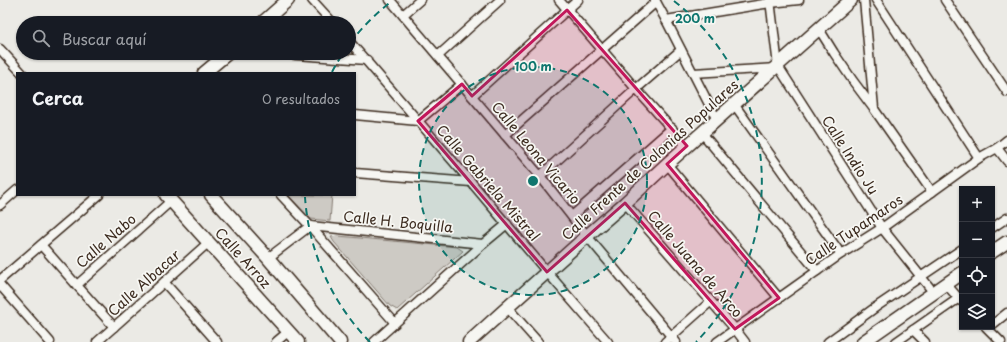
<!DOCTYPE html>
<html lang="es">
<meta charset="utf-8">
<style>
body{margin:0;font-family:"Playpen Sans",sans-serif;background:#20242c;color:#f1f3f6}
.controls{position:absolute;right:12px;bottom:12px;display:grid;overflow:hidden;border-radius:0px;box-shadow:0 1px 3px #0004}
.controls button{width:36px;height:36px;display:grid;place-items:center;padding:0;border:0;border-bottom:1px solid #363941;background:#171b24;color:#f1f3f6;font:20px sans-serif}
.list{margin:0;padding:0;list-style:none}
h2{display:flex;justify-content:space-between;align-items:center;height:52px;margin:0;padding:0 16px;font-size:17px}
h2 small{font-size:13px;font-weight:400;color:#9ea1a6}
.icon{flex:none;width:22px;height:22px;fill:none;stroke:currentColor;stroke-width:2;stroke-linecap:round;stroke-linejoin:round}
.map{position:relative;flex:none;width:1007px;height:342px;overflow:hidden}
.search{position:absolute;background:#171b24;box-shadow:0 1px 3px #0004;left:16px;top:16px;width:340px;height:44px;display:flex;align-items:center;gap:10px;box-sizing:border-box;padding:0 14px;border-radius:22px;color:#9ea1a6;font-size:15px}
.panel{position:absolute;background:#171b24;box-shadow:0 1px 3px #0004;left:16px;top:72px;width:340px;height:124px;border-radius:0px}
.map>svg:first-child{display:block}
.green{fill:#cdcac4;stroke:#847a71}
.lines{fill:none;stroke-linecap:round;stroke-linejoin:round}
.street-casing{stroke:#3b2a1e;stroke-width:11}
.secondary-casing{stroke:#3b2a1e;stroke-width:15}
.street{stroke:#f6f6f2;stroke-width:8}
.secondary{stroke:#f6f6f2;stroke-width:12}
.marked{fill:#c2185b;fill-opacity:0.2;stroke:#c2185b;stroke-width:3;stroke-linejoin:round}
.ring{fill:none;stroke:#0f766e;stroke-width:2;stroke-dasharray:7 5}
.labels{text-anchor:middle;stroke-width:3.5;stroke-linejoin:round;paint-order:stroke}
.street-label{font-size:14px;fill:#3b2a1e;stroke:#f6f6f2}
.centre{fill:#0f766e;stroke:#f6f6f2;stroke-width:2}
.ring-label{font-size:12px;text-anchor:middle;font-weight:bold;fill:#0f766e;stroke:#f6f6f2;stroke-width:3.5;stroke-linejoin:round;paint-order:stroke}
</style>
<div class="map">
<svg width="1007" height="342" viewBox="0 0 1007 342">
<rect width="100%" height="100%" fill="#ebeae5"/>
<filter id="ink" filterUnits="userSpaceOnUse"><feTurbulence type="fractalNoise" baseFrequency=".025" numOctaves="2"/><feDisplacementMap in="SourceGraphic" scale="8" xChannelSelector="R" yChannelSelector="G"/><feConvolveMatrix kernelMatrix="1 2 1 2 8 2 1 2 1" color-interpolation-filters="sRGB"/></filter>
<g filter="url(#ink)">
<!-- green -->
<g class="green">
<polygon points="288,195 332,195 330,221 311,219"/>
<polygon points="338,236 457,247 463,251 397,310 390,306 334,242 331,237"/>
</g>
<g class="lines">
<defs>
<g id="street">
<polyline points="312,0 333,23"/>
<polyline points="390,0 540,176 587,236 676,342"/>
<polyline points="559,0 636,89 687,146"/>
<polyline points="655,0 666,20 717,120"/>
<polyline points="770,0 778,66 882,228 934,293"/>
<polyline points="864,0 874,108"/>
<polyline points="876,0 979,158"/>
<polyline points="945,0 1007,92"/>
<polyline points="403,15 420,0"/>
<polyline points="666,20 770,3 799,0"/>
<polyline points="819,29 834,53 853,81 874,109 932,192"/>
<polyline points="349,41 471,182 547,272 608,342"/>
<polyline points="0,49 22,73"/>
<polyline points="268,53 367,60"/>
<polyline points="438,56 500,0"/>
<polyline points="693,73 776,68"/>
<polyline points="472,96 578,0"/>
<polyline points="734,104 841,254"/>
<polyline points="355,115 418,121 462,84"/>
<polyline points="702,133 817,271"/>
<polyline points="505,135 656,2"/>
<polyline points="997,148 1007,161"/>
<polyline points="667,164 779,298"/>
<polyline points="355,173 471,182"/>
<polyline points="540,176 636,89 681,50"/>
<polyline points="281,195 310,226 395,323"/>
<polyline points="625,203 735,329 745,342"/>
<polyline points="0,205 17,190"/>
<polyline points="572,216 672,128"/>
<polyline points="992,228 1007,218"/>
<polyline points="41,245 114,327"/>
<polyline points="268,258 310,226 483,244"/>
<polyline points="0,280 99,195"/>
<polyline points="164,282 217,342"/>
<polyline points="946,284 961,301"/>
<polyline points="0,285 50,342"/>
<polyline points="77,285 171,201"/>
<polyline points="507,307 538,342"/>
<polyline points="992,325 1007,313"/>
<polyline points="986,327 1001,342"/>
<polyline points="913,330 925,342"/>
<polyline points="97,342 209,242"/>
<polyline points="276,342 289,331"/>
<polyline points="374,342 483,244 507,224"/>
<polyline points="665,342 710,302"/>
<polyline points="717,342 841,254 882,228 979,158 997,148 1007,140"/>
<polyline points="828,342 876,307 962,249"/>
<polyline points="896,342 959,298"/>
</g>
<g id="secondary">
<polyline points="262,23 288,0"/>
<polyline points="204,73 228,53"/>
<polyline points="166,195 298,342"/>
<polyline points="211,195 268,258 340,342"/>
<polyline points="992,252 1007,242"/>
<polyline points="469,342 587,236 625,203 667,164 851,0"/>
<polyline points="863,342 962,273"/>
</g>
</defs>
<!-- street casing -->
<use href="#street" class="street-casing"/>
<!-- secondary casing -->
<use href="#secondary" class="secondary-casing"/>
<!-- street -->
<use href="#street" class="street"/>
<!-- secondary -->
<use href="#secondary" class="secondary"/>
</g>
</g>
<!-- marked area -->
<path class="marked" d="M567,10L687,146L667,164L779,298L735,329L625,203L547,272L418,121L462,84L472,96Z"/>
<!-- distance rings -->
<circle cx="533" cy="181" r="114" fill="#0f766e" fill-opacity=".12"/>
<g class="ring">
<circle cx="533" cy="181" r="114"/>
<path d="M370 342A229 229 0 0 1 305 197M332 72A229 229 0 0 1 342 55M350 43A229 229 0 0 1 392 1M674 1A229 229 0 0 1 696 342"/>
</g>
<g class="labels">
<!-- street labels -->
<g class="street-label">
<text transform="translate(536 153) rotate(50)" y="5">Calle Leona Vicario</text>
<text transform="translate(850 155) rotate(57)" y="5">Calle Indio Ju</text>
<text transform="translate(650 160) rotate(-42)" y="5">Calle Frente de Colonias Populares</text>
<text transform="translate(488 183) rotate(49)" y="5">Calle Gabriela Mistral</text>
<text transform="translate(398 222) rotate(6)" y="5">Calle H. Boquilla</text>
<text transform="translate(854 230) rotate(-34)" y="5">Calle Tupamaros</text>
<text transform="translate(106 241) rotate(-41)" y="5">Calle Nabo</text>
<text transform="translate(243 258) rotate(48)" y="5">Calle Arroz</text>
<text transform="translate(695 264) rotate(49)" y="5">Calle Juana de Arco</text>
<text transform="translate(144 283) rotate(-42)" y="5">Calle Albacar</text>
</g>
</g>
<circle cx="533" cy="181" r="6" class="centre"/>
<g class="ring-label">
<text x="695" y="23">200 m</text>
<text x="533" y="71">100 m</text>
</g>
</svg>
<div class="controls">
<button>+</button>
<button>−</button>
<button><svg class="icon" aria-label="locate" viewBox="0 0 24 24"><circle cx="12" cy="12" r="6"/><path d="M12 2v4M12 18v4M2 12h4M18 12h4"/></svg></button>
<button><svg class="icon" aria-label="layers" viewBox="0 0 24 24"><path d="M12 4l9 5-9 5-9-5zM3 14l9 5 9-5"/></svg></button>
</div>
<div class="search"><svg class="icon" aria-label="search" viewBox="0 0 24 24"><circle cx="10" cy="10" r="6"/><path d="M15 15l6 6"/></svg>Buscar aquí</div>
<section class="panel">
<h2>Cerca<small>0 resultados</small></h2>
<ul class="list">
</ul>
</section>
</div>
